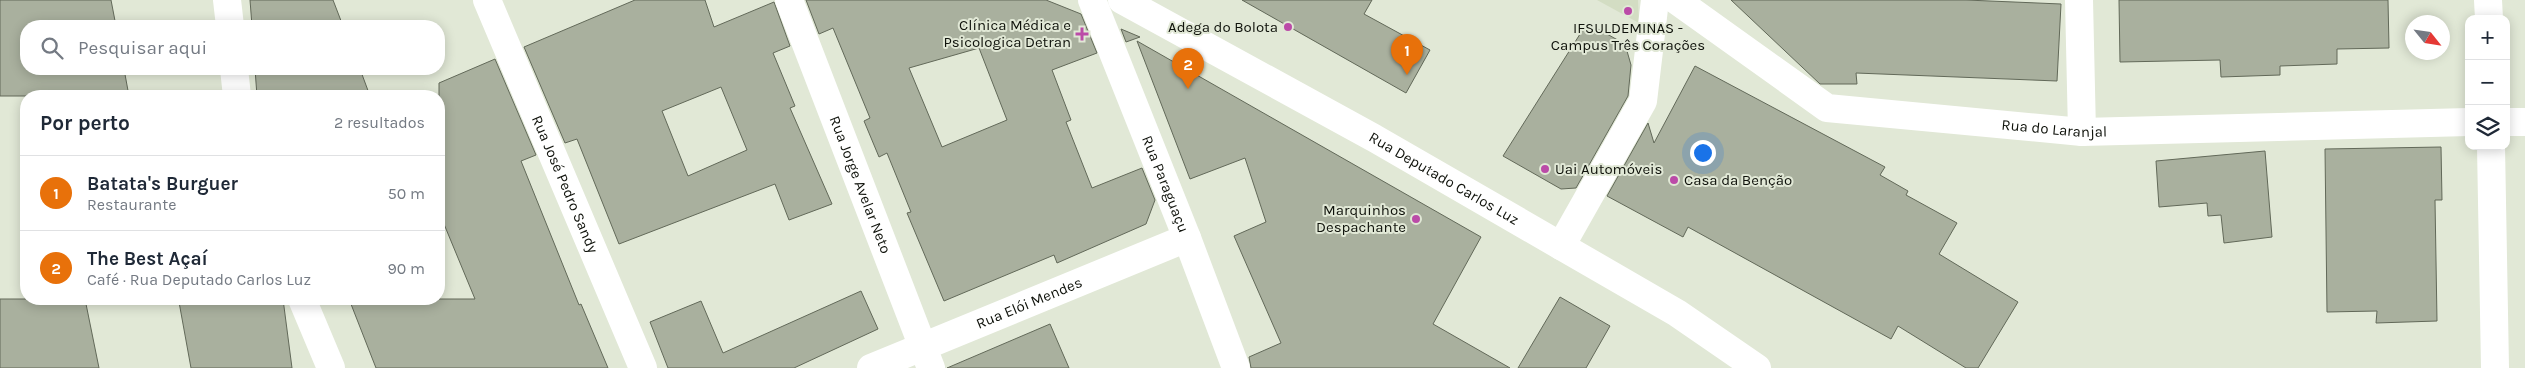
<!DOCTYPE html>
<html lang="pt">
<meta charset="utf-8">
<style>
body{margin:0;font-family:Karla,sans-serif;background:#f2f2f3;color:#1f2937}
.controls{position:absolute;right:15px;top:15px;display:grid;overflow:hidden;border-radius:10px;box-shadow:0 2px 12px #0003}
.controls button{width:45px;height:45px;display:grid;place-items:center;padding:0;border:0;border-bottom:1px solid #e0e1e3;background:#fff;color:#1f2937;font:25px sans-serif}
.compass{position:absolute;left:2405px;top:15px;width:45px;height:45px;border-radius:50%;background:#fff;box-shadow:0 2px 12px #0003;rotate:120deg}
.you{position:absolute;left:1702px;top:152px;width:18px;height:18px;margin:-12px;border:4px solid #fff;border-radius:50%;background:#1a73e8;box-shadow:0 0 0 8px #1a73e833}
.badge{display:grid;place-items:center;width:32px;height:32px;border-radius:50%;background:#0b8043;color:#fff;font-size:16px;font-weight:700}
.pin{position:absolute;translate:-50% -41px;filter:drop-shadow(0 1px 2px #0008)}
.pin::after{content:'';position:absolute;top:26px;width:18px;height:15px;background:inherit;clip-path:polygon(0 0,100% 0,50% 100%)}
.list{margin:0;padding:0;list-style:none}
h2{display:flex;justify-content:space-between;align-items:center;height:65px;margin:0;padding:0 20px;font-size:21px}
h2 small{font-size:16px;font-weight:400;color:#747a83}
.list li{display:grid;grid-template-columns:32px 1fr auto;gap:15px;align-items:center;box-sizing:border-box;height:75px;padding:0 20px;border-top:1px solid #e0e1e3}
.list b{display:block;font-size:19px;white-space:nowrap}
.list p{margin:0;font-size:16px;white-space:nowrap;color:#747a83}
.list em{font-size:16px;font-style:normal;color:#747a83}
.icon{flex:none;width:28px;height:28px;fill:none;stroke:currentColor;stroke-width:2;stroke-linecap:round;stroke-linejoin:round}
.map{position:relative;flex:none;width:2525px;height:368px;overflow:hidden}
.search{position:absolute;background:#fff;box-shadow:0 2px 12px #0003;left:20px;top:20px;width:425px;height:55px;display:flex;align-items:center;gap:12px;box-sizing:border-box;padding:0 18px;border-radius:20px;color:#747a83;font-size:19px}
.panel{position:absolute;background:#fff;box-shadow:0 2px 12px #0003;left:20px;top:90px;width:425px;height:215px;border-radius:20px}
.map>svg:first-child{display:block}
.built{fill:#d3ddc3}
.building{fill:#a9b09e;stroke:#626959;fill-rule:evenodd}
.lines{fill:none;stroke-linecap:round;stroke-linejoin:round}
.street{stroke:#fff;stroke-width:28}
.secondary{stroke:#fff;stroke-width:28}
.poi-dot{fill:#bb4ba8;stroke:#e1e8d6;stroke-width:2}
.labels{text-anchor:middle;stroke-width:4;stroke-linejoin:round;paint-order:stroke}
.poi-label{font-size:15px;fill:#0f120b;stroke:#e1e8d6;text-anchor:end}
.street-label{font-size:15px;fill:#0f120b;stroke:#e1e8d6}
</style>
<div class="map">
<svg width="2525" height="368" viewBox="0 0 2525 368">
<rect width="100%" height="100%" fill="#e1e8d6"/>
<!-- built -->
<polygon class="built" points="1597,0 1638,0 1639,23"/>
<!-- building -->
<g class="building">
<polygon points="0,0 111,0 116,26 26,26 26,69 124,69 129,96 0,96"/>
<polygon points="250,0 333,0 343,26 252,26"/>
<path d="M635,0H705L714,27L774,2L790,46L773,53L795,106L790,108L832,204L789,220L775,184L619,244L577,139L565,143L524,47ZM721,87L747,150L688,176L662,111Z"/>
<path d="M806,0H1046L1081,14L1097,53L1052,70L1071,120L1066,122L1092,188L1142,168L1155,200L1146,224L1057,263L1054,255L944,301L907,213L911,212L887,153L879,157L864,121L870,118L833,28L819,34ZM979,48L1007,120L942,147L909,68Z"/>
<polygon points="1242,0 1372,0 1364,14 1430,50 1406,93"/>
<polygon points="1731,0 1966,0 2061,4 2057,81 1856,73 1857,84 1820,84"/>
<polygon points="2119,0 2388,0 2389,48 2337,49 2337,64 2280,66 2280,75 2221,77 2220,60 2120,62"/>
<polygon points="1587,23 1625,44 1631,65 1628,96 1576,188 1561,189 1503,156"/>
<polygon points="1121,29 1140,37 1126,42"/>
<polygon points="1137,41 1481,237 1433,324 1510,368 1251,368 1249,357 1281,343 1234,236 1266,222 1245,158 1190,179"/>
<polygon points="495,59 536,155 521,161 579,305 581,304 608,368 376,368 349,299 475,299 439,212 439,83"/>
<polygon points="1695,66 1885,167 1880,175 1908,191 1906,195 1957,223 1939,254 2018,302 1978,368 1966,368 1898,326 1891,339 1688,227 1683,237 1607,196 1648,123 1654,143"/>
<polygon points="255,69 360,69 370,96 257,96"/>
<polygon points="2441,147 2442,200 2435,200 2437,321 2376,323 2377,311 2327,312 2325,149"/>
<polygon points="2265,151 2272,237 2224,243 2221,215 2208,216 2207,203 2159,207 2156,161"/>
<polygon points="861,291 878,329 794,368 668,368 650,322 701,301 723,353"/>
<polygon points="1560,297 1610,326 1586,368 1518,368"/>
<polygon points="0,299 85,299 99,368 0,368"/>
<polygon points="198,299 283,299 292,368 191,368 179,302"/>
<polygon points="1050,324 1069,368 947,368"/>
</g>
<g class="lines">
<!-- street -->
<g class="street">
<polyline points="227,0 230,26"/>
<path id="s1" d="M487,0L643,368"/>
<path id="s2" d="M789,0L931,368"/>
<path id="s3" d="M1092,0L1187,238L1236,368"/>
<path id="s4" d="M1676,0L1827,108L2082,132L2469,122"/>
<polyline points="2079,0 2082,132"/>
<polyline points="2488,0 2489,19"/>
<polyline points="234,69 237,96"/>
<polyline points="2506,122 2525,122"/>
<polyline points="2491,146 2495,368"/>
<polyline points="1561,246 1643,101 1655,0"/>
<polyline points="302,299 331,368"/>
<path id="s5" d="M871,368L1187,238"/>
</g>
<!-- secondary -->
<path class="secondary" id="s6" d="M1122,0L1374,138L1677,313L1757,368"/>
</g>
<!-- markers -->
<g class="poi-dot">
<circle cx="1628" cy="11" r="5"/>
<circle cx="1288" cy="27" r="5"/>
<path d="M1079.5 26.5h5v5h5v5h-5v5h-5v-5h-5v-5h5z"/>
<circle cx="1545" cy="169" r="5"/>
<circle cx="1674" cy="180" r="5"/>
<circle cx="1416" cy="219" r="5"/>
</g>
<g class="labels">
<!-- poi labels -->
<g class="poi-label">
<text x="1071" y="30">Clínica Médica e<tspan x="1071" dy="17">Psicologica Detran</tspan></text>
<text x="1278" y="32">Adega do Bolota</text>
<text x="1628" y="33" text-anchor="middle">IFSULDEMINAS -<tspan x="1628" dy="17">Campus Três Corações</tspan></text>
<text x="1555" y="174" text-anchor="start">Uai Automóveis</text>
<text x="1684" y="185" text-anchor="start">Casa da Benção</text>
<text x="1406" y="215">Marquinhos<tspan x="1406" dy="17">Despachante</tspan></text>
</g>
<!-- street labels -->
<g class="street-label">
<text dy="5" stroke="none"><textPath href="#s4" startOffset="414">Rua do Laranjal</textPath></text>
<text dy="5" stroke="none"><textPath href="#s6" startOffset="368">Rua Deputado Carlos Luz</textPath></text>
<text dy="5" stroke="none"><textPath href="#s3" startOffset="198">Rua Paraguaçu</textPath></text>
<text dy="5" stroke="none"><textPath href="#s1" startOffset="200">Rua José Pedro Sandy</textPath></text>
<text dy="5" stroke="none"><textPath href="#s2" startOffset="198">Rua Jorge Avelar Neto</textPath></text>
<text dy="5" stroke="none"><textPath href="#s5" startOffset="171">Rua Elói Mendes</textPath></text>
</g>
</g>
</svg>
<div class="controls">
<button>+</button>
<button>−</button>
<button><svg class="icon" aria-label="layers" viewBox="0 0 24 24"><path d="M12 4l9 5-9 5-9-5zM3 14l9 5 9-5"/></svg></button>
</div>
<svg class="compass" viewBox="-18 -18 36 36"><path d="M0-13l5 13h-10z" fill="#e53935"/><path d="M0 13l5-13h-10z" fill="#747a83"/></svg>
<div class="you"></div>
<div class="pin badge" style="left:1407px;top:75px;background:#e8710a">1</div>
<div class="pin badge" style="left:1188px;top:89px;background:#e8710a">2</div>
<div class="search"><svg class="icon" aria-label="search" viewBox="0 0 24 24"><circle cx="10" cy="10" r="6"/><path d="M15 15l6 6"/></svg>Pesquisar aqui</div>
<section class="panel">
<h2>Por perto<small>2 resultados</small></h2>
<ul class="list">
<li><span class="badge" style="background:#e8710a">1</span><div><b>Batata's Burguer</b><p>Restaurante</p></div><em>50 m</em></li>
<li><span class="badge" style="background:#e8710a">2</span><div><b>The Best Açaí</b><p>Café · Rua Deputado Carlos Luz</p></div><em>90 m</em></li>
</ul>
</section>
</div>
